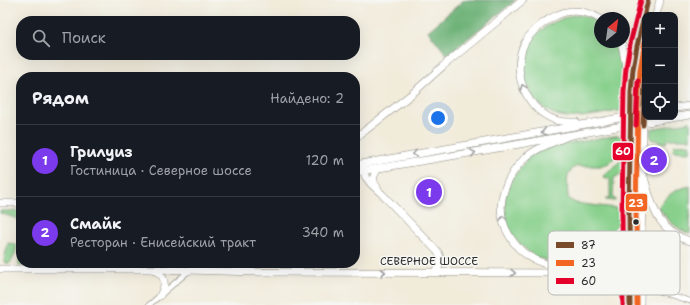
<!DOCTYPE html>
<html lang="ru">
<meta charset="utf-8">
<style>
body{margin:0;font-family:"Shantell Sans",sans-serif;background:#20242c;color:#f1f3f6}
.controls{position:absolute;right:12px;top:12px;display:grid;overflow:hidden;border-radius:8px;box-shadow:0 4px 16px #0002}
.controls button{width:36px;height:36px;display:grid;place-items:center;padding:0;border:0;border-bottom:1px solid #363941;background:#171b24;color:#f1f3f6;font:20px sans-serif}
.compass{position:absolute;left:594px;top:12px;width:36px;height:36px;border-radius:50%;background:#171b24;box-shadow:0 4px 16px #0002;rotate:29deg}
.you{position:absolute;left:438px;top:118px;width:14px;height:14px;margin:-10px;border:3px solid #fff;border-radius:50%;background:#1a73e8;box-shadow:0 0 0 6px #1a73e833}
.badge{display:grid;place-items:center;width:26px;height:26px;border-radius:50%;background:#7c3aed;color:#fff;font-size:13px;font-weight:700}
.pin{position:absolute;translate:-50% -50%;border:2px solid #fff;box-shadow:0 1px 4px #0006}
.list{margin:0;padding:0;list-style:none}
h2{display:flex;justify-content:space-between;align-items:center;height:52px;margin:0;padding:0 16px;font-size:17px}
h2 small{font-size:13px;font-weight:400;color:#9ea1a6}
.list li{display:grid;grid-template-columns:26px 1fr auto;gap:12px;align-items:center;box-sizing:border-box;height:72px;padding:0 16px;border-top:1px solid #363941}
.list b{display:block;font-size:15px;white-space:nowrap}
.list p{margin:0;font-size:13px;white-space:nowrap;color:#9ea1a6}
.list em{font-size:13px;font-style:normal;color:#9ea1a6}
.icon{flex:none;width:22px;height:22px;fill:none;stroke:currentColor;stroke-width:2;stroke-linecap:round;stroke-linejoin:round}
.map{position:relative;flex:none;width:690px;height:305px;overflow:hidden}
.search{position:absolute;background:#171b24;box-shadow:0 4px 16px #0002;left:16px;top:16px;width:344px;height:44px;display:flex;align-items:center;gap:10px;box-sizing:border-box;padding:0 14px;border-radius:16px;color:#9ea1a6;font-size:15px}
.panel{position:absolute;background:#171b24;box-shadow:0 4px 16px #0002;left:16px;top:72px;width:344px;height:196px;border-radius:16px}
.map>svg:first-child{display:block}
.green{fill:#88d08c;stroke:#5a7e5c}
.forest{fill:#6eb278;stroke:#4c6e52}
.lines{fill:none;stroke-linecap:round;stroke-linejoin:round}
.street-casing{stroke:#8e8b82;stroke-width:6}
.primary-casing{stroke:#8e8b82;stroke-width:8}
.street{stroke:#fff;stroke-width:4.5}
.primary{stroke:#fff;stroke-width:7}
.primary-bridge-casing{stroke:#8e8b82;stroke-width:8;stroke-linecap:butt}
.primary-bridge{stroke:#fff;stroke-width:7}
.bus-1-casing{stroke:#f6f6f2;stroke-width:8}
.bus-2-casing{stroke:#f6f6f2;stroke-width:8}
.bus-3-casing{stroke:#f6f6f2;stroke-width:8}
.bus-1{stroke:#7a4b2a;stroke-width:5}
.bus-2{stroke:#f26522;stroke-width:5}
.bus-3{stroke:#e4002b;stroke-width:5}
.oneway{stroke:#a0a0a0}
.bus-dot{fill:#2b2b2b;stroke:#f6f6f2;stroke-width:1.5}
.labels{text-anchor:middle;stroke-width:3;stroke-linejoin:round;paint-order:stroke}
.street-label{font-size:11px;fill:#2b2b2b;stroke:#f6f6f2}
.key{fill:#f6f6f2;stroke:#b9b9b6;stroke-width:1}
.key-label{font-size:11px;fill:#2b2b2b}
.line-badge{stroke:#f6f6f2;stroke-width:1.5}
.badge-label{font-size:11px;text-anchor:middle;font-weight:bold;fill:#fff}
</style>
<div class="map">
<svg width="690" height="305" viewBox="0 0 690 305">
<rect width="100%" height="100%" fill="#f6f6f2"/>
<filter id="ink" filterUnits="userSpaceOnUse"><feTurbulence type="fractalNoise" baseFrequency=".025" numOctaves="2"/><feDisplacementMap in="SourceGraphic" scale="8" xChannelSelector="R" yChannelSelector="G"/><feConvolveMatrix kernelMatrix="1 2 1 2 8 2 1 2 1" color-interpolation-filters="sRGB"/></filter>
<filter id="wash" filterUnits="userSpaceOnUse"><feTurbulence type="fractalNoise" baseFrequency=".012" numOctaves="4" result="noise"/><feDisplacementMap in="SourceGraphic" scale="16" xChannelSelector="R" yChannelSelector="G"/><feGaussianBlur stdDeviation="0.9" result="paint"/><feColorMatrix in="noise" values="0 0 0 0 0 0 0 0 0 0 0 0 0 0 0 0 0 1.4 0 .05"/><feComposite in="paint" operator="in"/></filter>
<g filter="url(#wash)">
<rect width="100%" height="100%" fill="#f1ebda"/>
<!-- green -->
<g class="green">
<path d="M573,15C583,15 592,17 600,23V42H616C625,62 624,88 624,110C606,113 578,120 560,116C532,109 513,71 528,45C537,29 556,20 573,15Z"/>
<polygon points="690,122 690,139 668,139 666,143 651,139 650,129"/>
<path d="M625,134L624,146L623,149L609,163L601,166H577C573,168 570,171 568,176C567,179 567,196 569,199C570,200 574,202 575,203L623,209L624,215L618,227L607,240L596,251L579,260L570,262H559L549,261L538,258L530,253L515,239L509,229L506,219L505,198L513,177L528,158L541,150L555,146Z"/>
<polygon points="690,144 690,152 673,151 674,145"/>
<polygon points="626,156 624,200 622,202 620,202 620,199 622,198 622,178 619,175 614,178 613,198 615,199 615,201 606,200 606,198 610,198 610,178 605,178 603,176"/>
<path d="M690,186V234C675,228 668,220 658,207C670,194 672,190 690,186Z"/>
<polygon points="0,211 21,211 21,220 0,213"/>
<path d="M8,243L16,244C18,250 13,260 9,264L4,262V260Z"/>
<polygon points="21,254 21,263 48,263 51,266 19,266 18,261"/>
</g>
<!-- forest -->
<polygon class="forest" points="464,0 516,0 447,55 428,31"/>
</g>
<g filter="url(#ink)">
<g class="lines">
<defs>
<g id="street">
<polyline points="640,283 661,292 690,301"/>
<polyline points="149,305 190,270"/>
</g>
<g id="primary">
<polyline points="656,15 660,0"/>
<polyline points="621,42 623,50 629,83"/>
<polyline points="643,108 645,81"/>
<polyline points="675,108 690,106"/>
<path d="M630,110C631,72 637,36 648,0"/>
<polyline points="671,118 690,115"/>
<path d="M576,122C569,122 562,122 555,120C527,109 513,77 522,49C527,32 553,13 571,11C582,11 591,13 600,19"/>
<path d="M568,136C552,143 535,148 523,160C515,168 509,178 505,188C499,204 500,220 509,235C514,244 521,252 530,257C546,267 571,270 588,261C603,254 616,239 623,224C626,219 627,213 629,207"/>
<polyline points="355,138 371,126 413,93 443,66 523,0"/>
<polyline points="355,165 609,120"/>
<path d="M364,167L365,176L371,184L382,194L438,252C443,262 441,265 434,272"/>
<polyline points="355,172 463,154 611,128"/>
<path d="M644,177C652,206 657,231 690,241"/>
<path d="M377,187C371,180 373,175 379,168"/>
<polyline points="0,203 21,203"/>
<path d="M0,269H152L257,272L575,273C592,275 611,275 622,290C625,294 627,300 628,305"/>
<path d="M154,270C167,277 166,284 160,296"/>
<polyline points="190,270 199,263"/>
<polyline points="630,301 629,207 631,131"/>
<polyline points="640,305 643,129"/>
</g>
</defs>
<!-- street casing -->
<use href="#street" class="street-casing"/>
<!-- primary casing -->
<use href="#primary" class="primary-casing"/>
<!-- street -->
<use href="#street" class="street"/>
<!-- primary -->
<use href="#primary" class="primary"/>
<defs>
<g id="primary-bridge">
<polyline points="609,120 645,113"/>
<polyline points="611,128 671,118"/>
</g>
</defs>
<!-- primary-bridge casing -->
<use href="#primary-bridge" class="primary-bridge-casing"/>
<!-- primary-bridge -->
<use href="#primary-bridge" class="primary-bridge"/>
<defs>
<g id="bus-1">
<polyline points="643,125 645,81"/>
<polyline points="630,305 629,212 631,92 633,69 637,46 648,0"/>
</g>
<polyline id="bus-2" points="637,305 636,212 638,100 640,70 645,41"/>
<g id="bus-3">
<polyline points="636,125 638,81"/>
<polyline points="623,305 622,212 624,91 626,68 630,44 641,0"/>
</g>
</defs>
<!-- bus-1 casing -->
<use href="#bus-1" class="bus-1-casing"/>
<!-- bus-2 casing -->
<use href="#bus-2" class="bus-2-casing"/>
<!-- bus-3 casing -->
<use href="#bus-3" class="bus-3-casing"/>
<!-- bus-1 -->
<use href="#bus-1" class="bus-1"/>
<!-- bus-2 -->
<use href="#bus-2" class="bus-2"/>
<!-- bus-3 -->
<use href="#bus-3" class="bus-3"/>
</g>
<!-- one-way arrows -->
<defs><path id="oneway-chevron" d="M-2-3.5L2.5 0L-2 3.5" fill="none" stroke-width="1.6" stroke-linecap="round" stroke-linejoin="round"/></defs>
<g class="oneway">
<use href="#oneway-chevron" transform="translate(523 87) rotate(-110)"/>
<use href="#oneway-chevron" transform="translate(544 132) rotate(170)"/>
<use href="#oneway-chevron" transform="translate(473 153) rotate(-10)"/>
<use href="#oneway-chevron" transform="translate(415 154) rotate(170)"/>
<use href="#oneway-chevron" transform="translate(503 218) rotate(-100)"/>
<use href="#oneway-chevron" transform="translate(383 272)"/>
<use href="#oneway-chevron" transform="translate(513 273) rotate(1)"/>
</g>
</g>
<!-- markers -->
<circle class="bus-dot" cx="636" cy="222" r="3.5"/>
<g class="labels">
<!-- street labels -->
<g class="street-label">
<text x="429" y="265">СЕВЕРНОЕ ШОССЕ</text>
</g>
</g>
<!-- legend -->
<rect x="548" y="231" width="132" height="64" rx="6" class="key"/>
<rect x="556" y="242" width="18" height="6" fill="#7a4b2a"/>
<rect x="556" y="260" width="18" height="6" fill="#f26522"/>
<rect x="556" y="278" width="18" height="6" fill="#e4002b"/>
<g class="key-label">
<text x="581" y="249">87</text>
<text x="581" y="267">23</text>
<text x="581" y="285">60</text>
</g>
<g class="line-badge">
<rect x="612" y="142" width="22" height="19" rx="4" fill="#e4002b"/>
<rect x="625" y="193" width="23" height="19" rx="4" fill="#f26522"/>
</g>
<g class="badge-label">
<text x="623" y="155">60</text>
<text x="636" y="207">23</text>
</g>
</svg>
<div class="controls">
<button>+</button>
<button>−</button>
<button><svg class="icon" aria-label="locate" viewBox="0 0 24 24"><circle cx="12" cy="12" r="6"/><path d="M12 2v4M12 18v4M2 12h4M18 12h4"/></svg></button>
</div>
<svg class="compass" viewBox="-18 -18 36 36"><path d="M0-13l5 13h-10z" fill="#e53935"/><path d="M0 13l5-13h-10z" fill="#9ea1a6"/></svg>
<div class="you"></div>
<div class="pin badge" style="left:429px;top:192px">1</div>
<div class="pin badge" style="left:654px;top:160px">2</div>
<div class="search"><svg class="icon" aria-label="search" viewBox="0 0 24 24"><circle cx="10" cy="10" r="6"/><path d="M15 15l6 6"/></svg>Поиск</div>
<section class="panel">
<h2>Рядом<small>Найдено: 2</small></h2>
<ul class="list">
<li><span class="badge">1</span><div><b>Грилуиз</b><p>Гостиница · Северное шоссе</p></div><em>120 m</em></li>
<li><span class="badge">2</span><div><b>Смайк</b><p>Ресторан · Енисейский тракт</p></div><em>340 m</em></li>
</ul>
</section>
</div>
